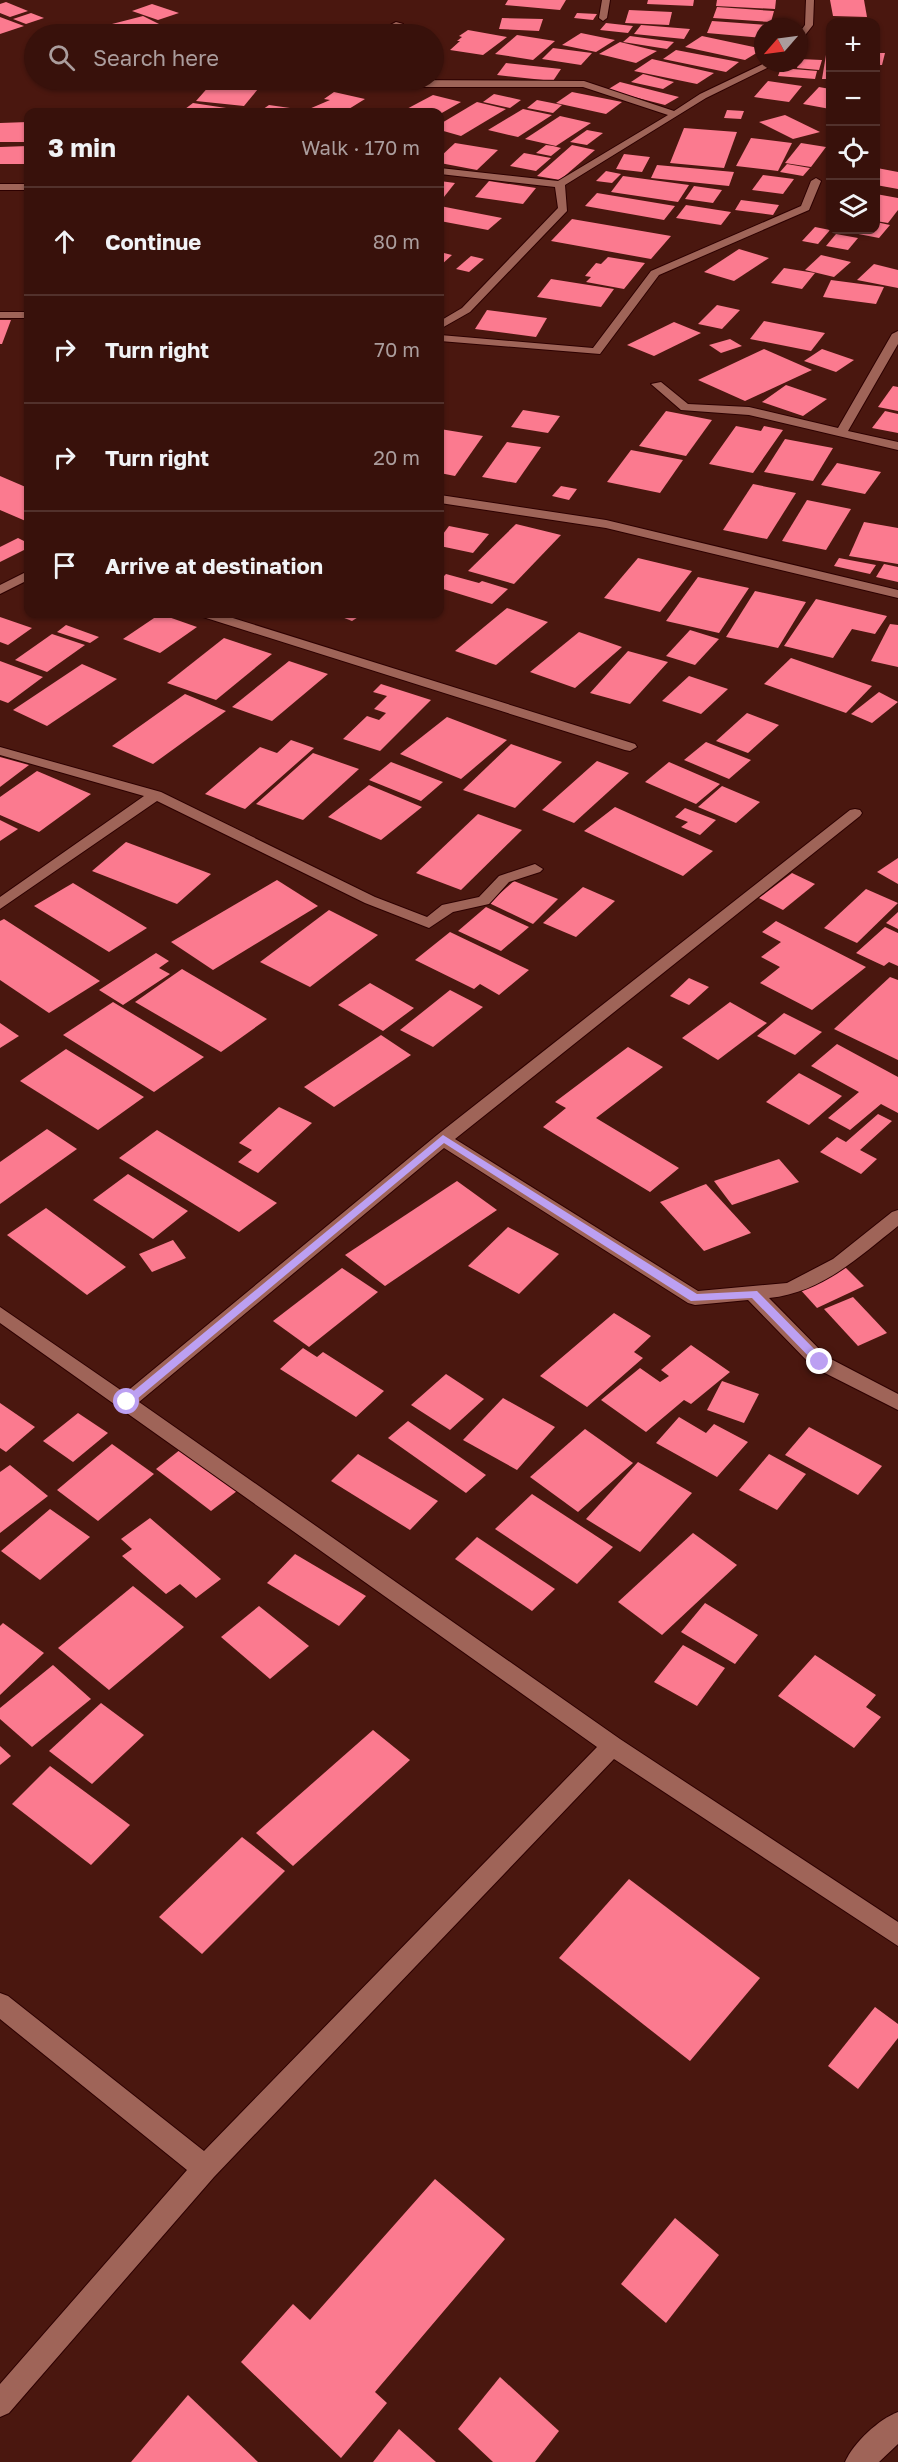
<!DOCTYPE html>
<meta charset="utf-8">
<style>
body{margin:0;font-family:"Golos Text",sans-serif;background:#3f1a14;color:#f1f3f6}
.controls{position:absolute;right:18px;top:18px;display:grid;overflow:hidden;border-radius:12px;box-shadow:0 2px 4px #0004}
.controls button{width:54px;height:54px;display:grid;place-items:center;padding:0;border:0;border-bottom:2px solid #52312c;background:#38110b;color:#f1f3f6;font:30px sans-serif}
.compass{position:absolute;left:754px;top:18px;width:54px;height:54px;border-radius:50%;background:#38110b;box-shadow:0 2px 4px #0004;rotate:242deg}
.stop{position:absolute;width:18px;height:18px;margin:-14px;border:4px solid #bca0f2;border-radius:50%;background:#fff}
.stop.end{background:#bca0f2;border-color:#fff;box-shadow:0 2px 6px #0008}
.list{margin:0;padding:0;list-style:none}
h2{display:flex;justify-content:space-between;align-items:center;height:78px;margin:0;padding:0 24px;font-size:26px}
h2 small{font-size:20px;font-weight:400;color:#ab9d9d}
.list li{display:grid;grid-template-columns:39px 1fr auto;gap:18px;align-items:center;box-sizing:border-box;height:108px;padding:0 24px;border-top:2px solid #52312c}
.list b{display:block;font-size:22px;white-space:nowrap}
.list em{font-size:20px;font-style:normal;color:#ab9d9d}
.icon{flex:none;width:33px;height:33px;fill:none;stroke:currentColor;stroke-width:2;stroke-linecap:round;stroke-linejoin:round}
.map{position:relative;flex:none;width:898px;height:2462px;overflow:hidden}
.search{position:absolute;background:#38110b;box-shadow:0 2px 4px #0004;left:24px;top:24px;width:420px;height:66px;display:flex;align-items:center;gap:15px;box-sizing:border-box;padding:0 21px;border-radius:33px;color:#ab9d9d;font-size:22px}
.panel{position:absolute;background:#38110b;box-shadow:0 2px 4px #0004;left:24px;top:108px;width:420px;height:510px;border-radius:12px}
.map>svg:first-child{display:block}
.building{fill:#fb7a8f}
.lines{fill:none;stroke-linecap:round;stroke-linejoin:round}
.street-casing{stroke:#2d0000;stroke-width:2}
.street{fill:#9f6458;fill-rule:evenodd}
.route{fill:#bca0f2}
</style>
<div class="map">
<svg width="898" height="2462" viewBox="0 0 898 2462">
<rect width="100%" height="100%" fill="#4a170f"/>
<!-- building -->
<g class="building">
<polygon points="508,0 566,0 560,10 505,5"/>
<polygon points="648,0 694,0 693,6 647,4"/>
<polygon points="717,0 776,0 775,9 716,6"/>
<polygon points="830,0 864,0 867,17 833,16"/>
<polygon points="6,2 28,11 10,17 0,13 0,4"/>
<polygon points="152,4 179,13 158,20 132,11"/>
<polygon points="717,7 774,11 771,22 713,18"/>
<polygon points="629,10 672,12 669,25 625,23"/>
<polygon points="31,13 44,18 26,24 13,19"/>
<polygon points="577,13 597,14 593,20 574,18"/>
<polygon points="143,16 159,24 118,34 86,34 81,32"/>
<polygon points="0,17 24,26 0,34"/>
<polygon points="502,18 543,19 539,31 499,29"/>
<polygon points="712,21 769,25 769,27 763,27 763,38 707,33"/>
<polygon points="606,23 633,26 628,33 600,30"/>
<polygon points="641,25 690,29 684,39 634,34"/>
<polygon points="468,30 507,37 483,55 450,50 460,41 457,41 462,37 459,36"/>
<polygon points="581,33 615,40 596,52 562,45"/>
<polygon points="517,35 555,41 533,60 495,54"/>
<polygon points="630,36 674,42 667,49 623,42"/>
<polygon points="702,36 763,49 745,60 685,47"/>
<polygon points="620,42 657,51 636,63 599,54"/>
<polygon points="553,48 592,53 581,65 542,59"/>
<polygon points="676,50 739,62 726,72 663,59"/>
<polygon points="876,53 885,53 882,65 876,65"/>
<polygon points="826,55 830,55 830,79 822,79"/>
<polygon points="652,59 714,73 697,84 634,71"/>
<polygon points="799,59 822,60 819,70 797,68"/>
<polygon points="506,63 561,69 553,81 497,75"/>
<polygon points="781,68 817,71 815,79 778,76"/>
<polygon points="643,74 674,82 663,89 631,82"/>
<polygon points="768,81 802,86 789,102 754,97"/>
<polygon points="620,82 679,97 665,105 607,90"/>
<polygon points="211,84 258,89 244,106 196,101"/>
<polygon points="819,87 830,89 830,109 803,104"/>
<polygon points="334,92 365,99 344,112 302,112 330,100 324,99"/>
<polygon points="572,92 622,102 606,114 556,103"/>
<polygon points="494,94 521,100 510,108 483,102"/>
<polygon points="433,95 461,102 440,114 401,112"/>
<polygon points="537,100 562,105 553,113 527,108"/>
<polygon points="477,102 506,109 461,136 440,130 440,124"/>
<polygon points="193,103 246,111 246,112 181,112"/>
<polygon points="269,105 290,108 284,112 259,112"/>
<polygon points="523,109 552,115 518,137 488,130"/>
<polygon points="727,110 744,111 741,119 724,118"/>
<polygon points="785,115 820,132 793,139 759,122"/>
<polygon points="560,116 591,123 556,146 525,139"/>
<polygon points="28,122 28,142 0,142 0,123"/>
<polygon points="684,128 737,132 724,168 670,163"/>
<polygon points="587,130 603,133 587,145 570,142"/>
<polygon points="751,138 792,143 778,171 736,166"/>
<polygon points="455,143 498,150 477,170 440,163 440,157"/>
<polygon points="801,143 826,147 811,167 785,163"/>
<polygon points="546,145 553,146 561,148 551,156 536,153"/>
<polygon points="572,145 595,150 560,180 537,176"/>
<polygon points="28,146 28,164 0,164 0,147"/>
<polygon points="524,153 551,158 536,171 510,166"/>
<polygon points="624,154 650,157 642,172 616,169"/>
<polygon points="787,164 810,168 803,176 780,172"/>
<polygon points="657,165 734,172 729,186 651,178"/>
<polygon points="877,168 898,172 898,189 876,185"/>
<polygon points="606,171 621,174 612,183 596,181"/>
<polygon points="763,175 794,179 783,194 752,190"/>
<polygon points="623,176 689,185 678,202 611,192"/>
<polygon points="440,181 455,183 440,202"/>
<polygon points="489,181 536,188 523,204 475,197"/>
<polygon points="694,186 722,190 713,203 685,199"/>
<polygon points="597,193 675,206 664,220 585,206"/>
<polygon points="876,194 898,198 898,210 888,223 876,221"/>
<polygon points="741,200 779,205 773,215 735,210"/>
<polygon points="686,205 731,212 721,225 676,218"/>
<polygon points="440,206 502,218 488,230 440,221"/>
<polygon points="572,219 671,236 651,259 551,241"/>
<polygon points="876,222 890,225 879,238 843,231 876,230"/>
<polygon points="815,227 830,230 818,244 802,241"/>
<polygon points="836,234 858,238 848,250 826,246"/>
<polygon points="739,249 769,258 734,281 704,272"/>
<polygon points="440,252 452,255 440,266"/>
<polygon points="821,255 851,262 834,277 805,270"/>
<polygon points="471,256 484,259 469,272 456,269"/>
<polygon points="608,257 645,263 624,289 586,282 591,277 585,276 596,263 601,264"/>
<polygon points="874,264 898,270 898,288 857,280"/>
<polygon points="784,268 815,273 802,289 771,283"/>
<polygon points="551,279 614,289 601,307 537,297"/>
<polygon points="831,280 884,287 876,304 823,297"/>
<polygon points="717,305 740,310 722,329 698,324"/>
<polygon points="487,310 547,318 536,337 475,329"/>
<polygon points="0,320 11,320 2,344 0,344"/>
<polygon points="764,321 825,333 811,351 750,339"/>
<polygon points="674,322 701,333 654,356 627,345"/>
<polygon points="730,339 742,346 721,353 709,345"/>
<polygon points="764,349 812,370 745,401 698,380"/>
<polygon points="822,349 854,360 836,372 804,361"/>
<polygon points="786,385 827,399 803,416 762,402"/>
<polygon points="893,386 898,387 898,411 878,407"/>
<polygon points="523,410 560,416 548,433 511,427"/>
<polygon points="666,411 712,420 686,456 639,446"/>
<polygon points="885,411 898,414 898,433 872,428"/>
<polygon points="736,426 761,431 764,426 783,430 753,473 709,464"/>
<polygon points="440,429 483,436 455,476 440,473"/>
<polygon points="785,439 833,448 813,481 764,472"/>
<polygon points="507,442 541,447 516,483 482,477"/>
<polygon points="631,450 683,460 660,493 607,482"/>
<polygon points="837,463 881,472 865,494 821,485"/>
<polygon points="0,476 28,488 28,522 0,510"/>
<polygon points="753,484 796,493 767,539 723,530"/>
<polygon points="561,486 577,489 569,500 552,496"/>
<polygon points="807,500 851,509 826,550 782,541"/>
<polygon points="864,522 898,528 898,564 849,556"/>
<polygon points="516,524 561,535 514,584 468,571"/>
<polygon points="449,526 489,534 473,553 440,546 440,538"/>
<polygon points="18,538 28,543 28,548 0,562 0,547"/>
<polygon points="638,558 692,571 660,612 604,598"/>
<polygon points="839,558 876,565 870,574 834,566"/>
<polygon points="884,564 898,567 898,582 876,577"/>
<polygon points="446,574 479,583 482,581 508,589 492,604 440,588 440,580"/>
<polygon points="698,577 749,588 719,633 666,621"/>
<polygon points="755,591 806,602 778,648 726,637"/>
<polygon points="816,599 887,616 875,634 852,629 833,658 784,646"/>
<polygon points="507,608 548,622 496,665 455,651"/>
<polygon points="160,614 197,627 160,653 123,639"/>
<polygon points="334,614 363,614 352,621"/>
<polygon points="0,617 32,628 8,645 0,642"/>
<polygon points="890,624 898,625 898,667 871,661"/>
<polygon points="66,625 99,637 90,643 57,632"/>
<polygon points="690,630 719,639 695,665 666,656"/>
<polygon points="579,632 622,647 575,688 530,672"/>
<polygon points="52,634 85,645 47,672 15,660"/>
<polygon points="224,638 272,654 216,700 167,683"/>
<polygon points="628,651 668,662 630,704 590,693"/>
<polygon points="791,658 872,686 846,713 764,684"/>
<polygon points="0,661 43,677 8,703 0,700"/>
<polygon points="289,661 328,674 272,721 232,707"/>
<polygon points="82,664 117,679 47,726 13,710"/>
<polygon points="689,676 728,689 701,714 662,701"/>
<polygon points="381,684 431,700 380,751 343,739 367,716 379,720 386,713 374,709 387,696 373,692"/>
<polygon points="879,692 898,702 872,723 851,714"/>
<polygon points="185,694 226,711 153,764 112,746"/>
<polygon points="747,713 779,725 748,753 716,741"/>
<polygon points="447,717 507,740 461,779 400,754"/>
<polygon points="291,740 314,748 245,809 205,794 260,747 277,753"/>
<polygon points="706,742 751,760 729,779 684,760"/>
<polygon points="511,744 562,762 515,808 463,790"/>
<polygon points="313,753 359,769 303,820 256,804"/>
<polygon points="0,757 29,765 0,787"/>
<polygon points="597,761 629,773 574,823 542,810"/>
<polygon points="391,762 443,782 421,801 369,780"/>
<polygon points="669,762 720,784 696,804 645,782"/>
<polygon points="37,771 91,794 39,832 0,815 0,797"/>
<polygon points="369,785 422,807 381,840 328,817"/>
<polygon points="722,786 760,802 736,823 698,807"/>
<polygon points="615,807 713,851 683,876 584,831"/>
<polygon points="685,808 716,820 700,835 681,827 688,822 675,817"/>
<polygon points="478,814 522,830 461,890 416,873"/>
<polygon points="0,820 18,829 0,841"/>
<polygon points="126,842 211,874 177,904 92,871"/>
<polygon points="898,858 898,884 877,872"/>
<polygon points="792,873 815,884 783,910 759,898"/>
<polygon points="277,880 318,906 213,970 171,942"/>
<polygon points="514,881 558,899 533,924 489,903"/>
<polygon points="73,883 147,928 109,952 34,906"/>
<polygon points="583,887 615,901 576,937 543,923"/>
<polygon points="866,889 898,903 857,943 824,928"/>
<polygon points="486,907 529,927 501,951 458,931"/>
<polygon points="329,910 378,935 310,987 260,962"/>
<polygon points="898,912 898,929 886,923"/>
<polygon points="4,919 100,981 49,1013 0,980 0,921"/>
<polygon points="776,921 866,967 812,1010 760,983 780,967 761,957 781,942 762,932"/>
<polygon points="885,927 898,933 898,966 889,962 884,966 856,953"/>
<polygon points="450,932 529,970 499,995 480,984 474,989 415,960"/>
<polygon points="156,953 169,961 159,968 170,974 123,1005 99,990"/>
<polygon points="182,969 267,1019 221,1052 135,1002"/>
<polygon points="890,977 898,980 898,1060 834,1029"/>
<polygon points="689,978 709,987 689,1005 670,996"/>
<polygon points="370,983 414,1008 383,1031 338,1005"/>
<polygon points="450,990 483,1007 433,1047 400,1030"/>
<polygon points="113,1002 204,1057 154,1092 63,1035"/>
<polygon points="730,1002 767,1023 718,1060 682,1038"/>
<polygon points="784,1013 822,1032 795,1055 757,1036"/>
<polygon points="0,1023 19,1036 0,1048"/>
<polygon points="381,1035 411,1055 334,1107 304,1087"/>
<polygon points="837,1044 898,1077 898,1113 881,1104 850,1130 828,1118 859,1092 811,1066"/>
<polygon points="628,1047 663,1067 596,1118 679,1168 650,1192 543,1127 566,1108 555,1102"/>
<polygon points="66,1049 144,1097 98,1130 20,1081"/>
<polygon points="799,1073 842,1096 809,1125 766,1102"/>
<polygon points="279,1107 312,1123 258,1173 238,1162 252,1150 239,1143"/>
<polygon points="878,1114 892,1121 860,1150 877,1159 861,1174 820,1152 837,1137 846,1142"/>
<polygon points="47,1129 77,1149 0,1204 0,1162"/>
<polygon points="157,1130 277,1203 239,1232 119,1158"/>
<polygon points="779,1159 799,1182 732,1205 714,1181"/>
<polygon points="128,1174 188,1211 153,1239 93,1200"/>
<polygon points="457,1181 497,1210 385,1286 345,1255"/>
<polygon points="706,1184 751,1233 704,1251 660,1202"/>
<polygon points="46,1208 126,1267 87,1295 7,1235"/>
<polygon points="508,1227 559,1254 519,1294 468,1266"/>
<polygon points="173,1240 186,1258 152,1272 139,1254"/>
<polygon points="844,1266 864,1286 817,1308 798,1287"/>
<polygon points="342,1268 378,1292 309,1347 273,1321"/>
<polygon points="853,1297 887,1333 858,1346 824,1309"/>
<polygon points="614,1313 651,1336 634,1352 643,1358 587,1407 540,1376"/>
<polygon points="691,1345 730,1372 691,1404 684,1400 646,1432 601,1400 640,1368 660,1382 669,1376 661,1370"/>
<polygon points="303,1348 317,1357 323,1352 384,1391 356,1417 280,1369"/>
<polygon points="446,1374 484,1399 450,1430 411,1405"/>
<polygon points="722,1381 759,1394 744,1423 707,1410"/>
<polygon points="503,1398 555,1427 517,1470 463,1440"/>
<polygon points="0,1403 35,1427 6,1452 0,1448"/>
<polygon points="78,1413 108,1433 73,1462 43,1441"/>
<polygon points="679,1417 706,1433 714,1424 748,1442 717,1477 656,1443"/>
<polygon points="408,1421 486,1475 466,1493 388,1438"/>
<polygon points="809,1427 882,1466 858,1495 785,1455"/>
<polygon points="585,1429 633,1463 578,1512 530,1477"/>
<polygon points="112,1444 154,1474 98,1521 57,1490"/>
<polygon points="181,1449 237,1491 211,1511 156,1469"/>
<polygon points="358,1454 438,1501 410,1530 331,1481"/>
<polygon points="769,1454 806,1474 777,1510 739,1490"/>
<polygon points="638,1462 692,1493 640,1552 586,1519"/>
<polygon points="10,1465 48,1496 0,1533 0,1472"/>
<polygon points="532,1494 613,1547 577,1584 495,1529"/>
<polygon points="50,1509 90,1537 40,1580 1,1551"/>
<polygon points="150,1518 221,1579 196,1598 180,1584 166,1594 122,1556 132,1549 121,1539"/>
<polygon points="693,1533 737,1565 662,1635 618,1602"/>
<polygon points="477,1537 555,1589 532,1611 455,1559"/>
<polygon points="295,1554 366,1596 339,1626 267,1583"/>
<polygon points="133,1586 184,1627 109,1690 58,1648"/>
<polygon points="705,1603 758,1635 735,1664 681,1632"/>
<polygon points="259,1606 309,1646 270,1679 221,1637"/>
<polygon points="3,1623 44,1653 0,1695 0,1626"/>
<polygon points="683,1645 725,1668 697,1706 654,1682"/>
<polygon points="815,1655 876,1695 866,1707 881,1717 854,1748 778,1696"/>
<polygon points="53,1665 91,1699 32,1747 0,1719 0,1708"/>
<polygon points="101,1703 144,1735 92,1784 49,1751"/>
<polygon points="373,1730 410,1760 293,1866 256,1833"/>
<polygon points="0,1746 11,1756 0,1765"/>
<polygon points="50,1766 130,1825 91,1865 12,1804"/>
<polygon points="242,1837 285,1871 202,1954 159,1917"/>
<polygon points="629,1879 760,1978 690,2061 559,1958"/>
<polygon points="875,2007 898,2024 898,2038 858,2089 828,2066"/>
<polygon points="435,2179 505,2239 375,2392 387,2403 341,2458 241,2362 293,2304 310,2320"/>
<polygon points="675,2218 719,2255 666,2323 621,2284"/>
<polygon points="500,2377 559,2431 535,2462 493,2462 458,2429"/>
<polygon points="188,2395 258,2462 131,2462"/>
<polygon points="399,2429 436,2462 373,2462"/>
</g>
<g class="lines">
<defs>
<g id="street">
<polygon points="602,0 610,0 607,18 603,21 599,18"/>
<polygon points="806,0 814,0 813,25 799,43 799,33 805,25"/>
<polygon points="396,22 403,24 385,34 374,34"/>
<polygon points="765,63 777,63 706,98 565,185 567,211 470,312 440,329 440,321 462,308 558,208 555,187 440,174 440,168 558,181 668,115 583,87 426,87 391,83 387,80 584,81 674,111 700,94"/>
<polygon points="816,178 821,181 809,210 659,275 600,354 440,341 440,335 593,348 651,271 801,206 811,181"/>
<rect x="0" y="184" width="28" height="6"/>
<rect x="0" y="312" width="28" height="6"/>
<polygon points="898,331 898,344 848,431 898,442 898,450 749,415 681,410 651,384 661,382 688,404 749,407 838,428 892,334"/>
<polygon points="440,495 606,520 898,590 898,598 606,528 440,503"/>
<polygon points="28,571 28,580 0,594 0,585"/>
<polygon points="201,614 220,614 635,744 637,747 630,751 625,750 203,617"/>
<polygon points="0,747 161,792 375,897 427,917 442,905 479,897 499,876 535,864 543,869 540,872 509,882 489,904 453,912 429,928 365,903 157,801 0,909 0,897 144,796 0,755"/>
<path d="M855,809L860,810L862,813L860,816L455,1139L698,1291L787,1283L833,1259L892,1212L898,1210V1226C859,1257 821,1293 769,1298L827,1357L898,1394V1410L813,1367L748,1300L695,1305L688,1303L444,1148L139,1402L620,1739L898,1922V1946L614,1759L214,2177L9,2413L0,2417V2384L187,2170L0,2019V1993L8,1996L204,2151L597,1747L0,1323V1307L125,1393L437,1135L850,810Z"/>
<path d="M898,2412V2444L879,2462H845C853,2443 879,2419 898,2412Z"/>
</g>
</defs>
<!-- street casing -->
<use href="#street" class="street-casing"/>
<!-- street -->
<use href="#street" class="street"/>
</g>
<!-- route -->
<polygon class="route" points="443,1135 697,1294 757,1291 824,1359 824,1364 816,1364 752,1298 691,1301 444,1143 131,1404 124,1404 124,1399"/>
</svg>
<div class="controls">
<button>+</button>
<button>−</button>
<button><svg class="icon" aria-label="locate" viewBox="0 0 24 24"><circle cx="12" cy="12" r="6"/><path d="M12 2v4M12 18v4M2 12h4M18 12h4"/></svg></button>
<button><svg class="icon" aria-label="layers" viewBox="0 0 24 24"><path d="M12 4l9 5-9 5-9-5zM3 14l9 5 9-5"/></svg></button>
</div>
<svg class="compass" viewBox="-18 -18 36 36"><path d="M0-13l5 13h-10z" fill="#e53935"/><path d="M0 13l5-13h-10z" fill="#ab9d9d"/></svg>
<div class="stop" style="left:127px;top:1402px"></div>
<div class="stop end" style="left:820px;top:1362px"></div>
<div class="search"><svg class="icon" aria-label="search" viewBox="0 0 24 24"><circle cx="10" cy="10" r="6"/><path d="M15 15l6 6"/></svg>Search here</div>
<section class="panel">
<h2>3 min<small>Walk · 170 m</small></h2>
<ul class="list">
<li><svg class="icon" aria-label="ahead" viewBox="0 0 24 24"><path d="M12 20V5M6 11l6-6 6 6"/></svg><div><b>Continue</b></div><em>80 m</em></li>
<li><svg class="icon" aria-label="right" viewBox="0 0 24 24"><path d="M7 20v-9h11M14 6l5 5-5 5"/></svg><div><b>Turn right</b></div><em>70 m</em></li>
<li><svg class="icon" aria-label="right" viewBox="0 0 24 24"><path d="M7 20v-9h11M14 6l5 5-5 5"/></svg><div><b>Turn right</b></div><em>20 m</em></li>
<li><svg class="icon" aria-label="arrive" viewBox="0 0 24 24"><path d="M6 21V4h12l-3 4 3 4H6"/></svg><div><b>Arrive at destination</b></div></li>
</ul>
</section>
</div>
